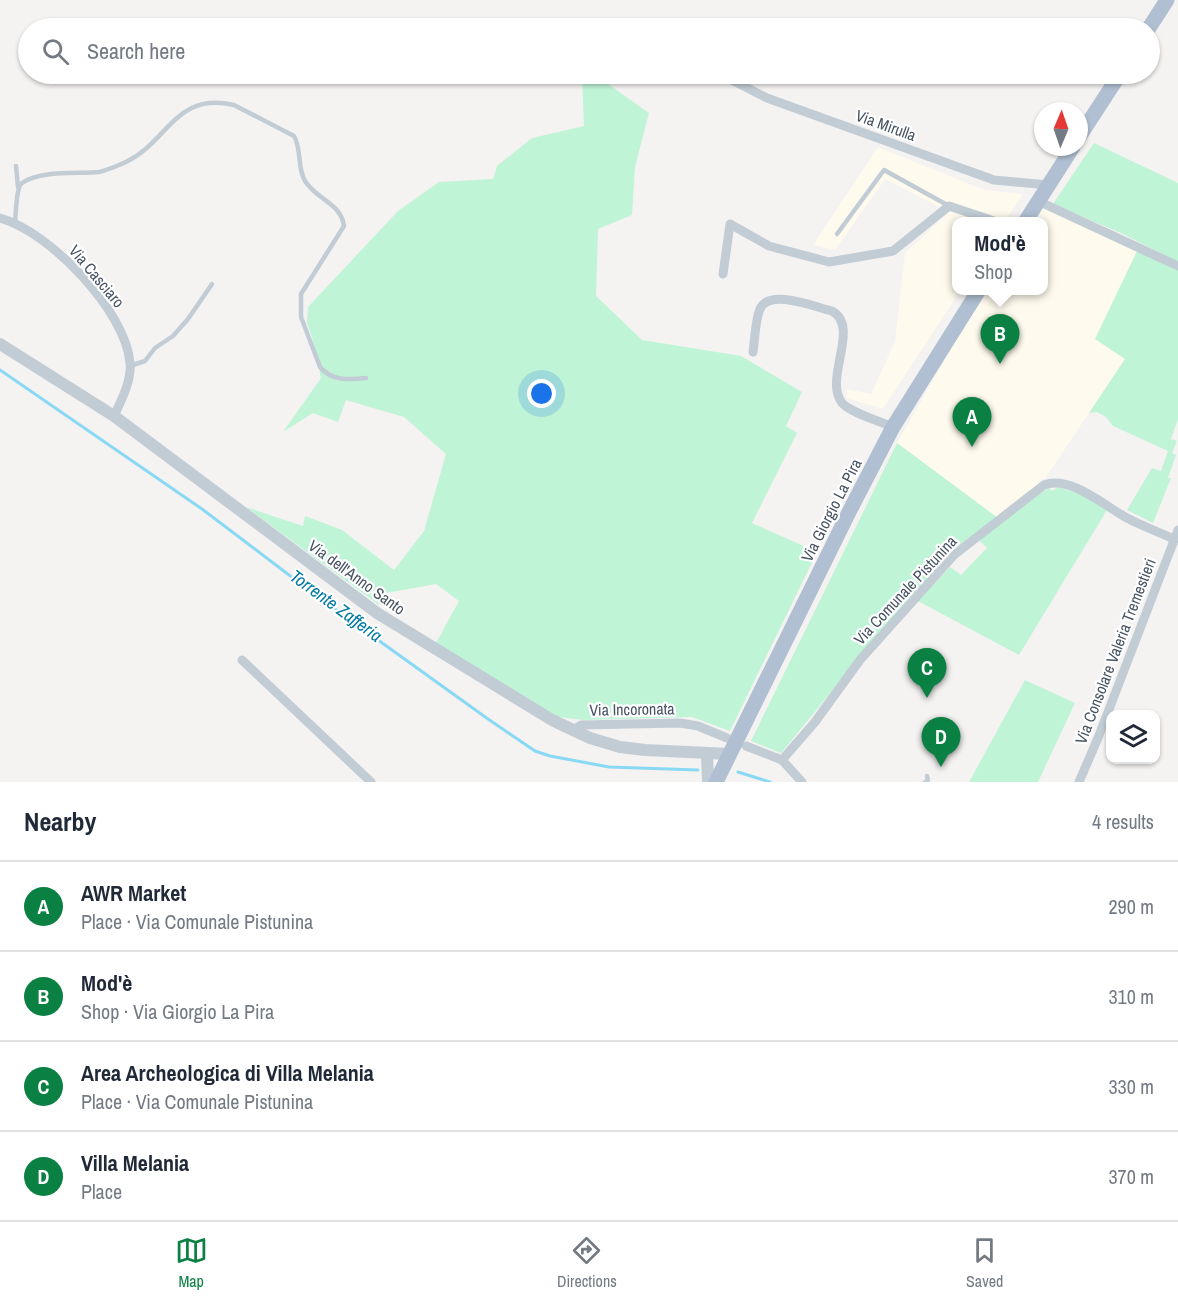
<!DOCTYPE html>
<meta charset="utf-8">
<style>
body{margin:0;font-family:"Archivo Narrow",sans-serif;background:#f2f2f3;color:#1f2937}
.controls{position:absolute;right:18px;bottom:18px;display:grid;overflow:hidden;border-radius:12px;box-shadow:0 2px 4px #0004}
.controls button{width:54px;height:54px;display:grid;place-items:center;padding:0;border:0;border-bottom:2px solid #e0e1e3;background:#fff;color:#1f2937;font:30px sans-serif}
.compass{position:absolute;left:1034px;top:102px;width:54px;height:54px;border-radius:50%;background:#fff;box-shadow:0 2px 4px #0004;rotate:2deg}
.you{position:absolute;left:542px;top:394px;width:21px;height:21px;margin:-15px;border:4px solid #fff;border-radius:50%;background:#1a73e8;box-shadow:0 0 0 9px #1a73e833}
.badge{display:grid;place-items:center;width:39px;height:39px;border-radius:50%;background:#0b8043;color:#fff;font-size:20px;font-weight:700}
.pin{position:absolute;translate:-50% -50px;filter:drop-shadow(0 2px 3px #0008)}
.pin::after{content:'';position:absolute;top:32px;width:21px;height:18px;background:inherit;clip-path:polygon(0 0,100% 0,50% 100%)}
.popup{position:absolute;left:952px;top:217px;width:96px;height:78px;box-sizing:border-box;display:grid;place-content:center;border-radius:12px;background:#fff;filter:drop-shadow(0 2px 4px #0005);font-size:20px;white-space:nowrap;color:#747a83}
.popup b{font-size:22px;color:#1f2937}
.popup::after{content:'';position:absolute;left:50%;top:100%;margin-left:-12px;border:12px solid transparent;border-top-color:#fff}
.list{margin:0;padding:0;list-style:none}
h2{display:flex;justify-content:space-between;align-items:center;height:78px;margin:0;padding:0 24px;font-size:26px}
h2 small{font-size:20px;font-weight:400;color:#747a83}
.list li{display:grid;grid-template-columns:39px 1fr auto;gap:18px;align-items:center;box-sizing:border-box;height:90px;padding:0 24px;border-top:2px solid #e0e1e3}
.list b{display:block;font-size:22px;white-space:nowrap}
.list p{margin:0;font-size:20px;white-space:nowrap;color:#747a83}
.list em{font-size:20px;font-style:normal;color:#747a83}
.icon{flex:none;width:33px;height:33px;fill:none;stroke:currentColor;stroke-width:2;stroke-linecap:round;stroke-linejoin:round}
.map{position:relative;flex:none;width:1178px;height:782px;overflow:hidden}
.search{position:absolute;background:#fff;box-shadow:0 2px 4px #0004;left:18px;right:18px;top:18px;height:66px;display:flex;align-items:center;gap:15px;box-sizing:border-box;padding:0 21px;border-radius:33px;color:#747a83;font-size:22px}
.sheet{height:438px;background:#fff}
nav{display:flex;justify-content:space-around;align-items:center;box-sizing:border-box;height:84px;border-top:2px solid #e0e1e3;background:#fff;font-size:16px;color:#747a83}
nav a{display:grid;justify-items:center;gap:3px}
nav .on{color:#0b8043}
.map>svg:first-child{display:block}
.commercial{fill:#fefaed}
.green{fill:#bff4d6}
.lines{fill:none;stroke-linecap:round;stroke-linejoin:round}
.stream{stroke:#89d9f4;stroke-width:3}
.service{stroke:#c2ccd4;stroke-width:4.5}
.minor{stroke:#c2ccd4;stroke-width:9}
.tertiary{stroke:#c2ccd4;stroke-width:12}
.primary{stroke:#b0c0d2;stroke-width:15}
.labels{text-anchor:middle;stroke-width:4.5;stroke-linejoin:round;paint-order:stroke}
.street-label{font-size:16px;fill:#485462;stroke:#fff}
.water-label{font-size:18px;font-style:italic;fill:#037aa2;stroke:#fff}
</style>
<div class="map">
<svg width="1178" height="782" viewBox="0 0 1178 782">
<rect width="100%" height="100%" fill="#f5f2f2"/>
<!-- commercial -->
<g class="commercial">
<polygon points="878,147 984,190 1023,194 1005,221 956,222 956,290 960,291 883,409 847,398 847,389 871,394 895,342 905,253 949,212 885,179 835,250 813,245"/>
<polygon points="1046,206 1138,249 1125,359 1046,477 998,518 897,443 962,330 988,291 1044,290 1044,222 1035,221"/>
</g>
<!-- green -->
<g class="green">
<polygon points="582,74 594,74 649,113 635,167 632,215 598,229 596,296 642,340 741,356 802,392 786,426 797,433 752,523 817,552 730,731 692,717 583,720 559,717 544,710 436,643 459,601 436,584 386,593 379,605 246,507 303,526 305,516 342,530 394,570 424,531 446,454 404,417 346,400 338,422 313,413 283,432 321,378 313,340 307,323 308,307 398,211 439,182 493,179 497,166 532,138 584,126"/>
<polygon points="1094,143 1178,183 1178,262 1123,234 1053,204"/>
<polygon points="1138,249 1178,270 1178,419 1171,439 1177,441 1172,453 1176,455 1168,478 1171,478 1153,523 1127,510 1152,468 1161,471 1168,451 1113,426 1106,417 1097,412 1089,413 1125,359 1095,339"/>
<polygon points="897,443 998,518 946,554 945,559 883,629 781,753 751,741"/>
<polygon points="1058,487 1085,496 1107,510 1019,655 918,601 950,567 961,575 987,548 979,540 1023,504 1049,488 1052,491"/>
<polygon points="1025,680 1075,703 1038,782 969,782"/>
</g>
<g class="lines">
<!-- stream -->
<g class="stream">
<polyline points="0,370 202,509 314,594 488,719 535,751 550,756 609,767 698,770"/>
<polyline points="738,772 770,782"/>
</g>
<!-- service -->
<g class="service">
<polyline points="16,166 18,187"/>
<path d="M15,223C16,214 16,187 22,183C39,170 78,174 99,172C108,170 117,166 126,162C168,142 176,91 234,105L294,136C302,150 297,168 305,181C317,200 341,203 344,226L301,294V317L320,367C331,381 349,380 366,378"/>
<polyline points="837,234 884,170 949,206"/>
<polyline points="130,366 145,361 155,348 173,336 188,319 212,284"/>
<polyline points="925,782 928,780 927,776"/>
</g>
<!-- minor -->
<g class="minor">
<polyline points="720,74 767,98 994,180 1048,185"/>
<polyline points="1038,201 1178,266"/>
<path d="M0,218C49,231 126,311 130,363C132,380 121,401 114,416"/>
<polyline points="723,274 730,224 769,246 829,262 893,251 949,206 997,222"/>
<path d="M753,352C755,339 755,321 760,309C769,288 815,307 832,311C861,327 823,379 842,403C851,413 880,421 893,427"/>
<polyline points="242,660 371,782"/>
<polyline points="573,730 581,725 680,723 698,726 727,738"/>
<polyline points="746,746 782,760 802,782"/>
<path d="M782,760L815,722L860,660L954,555L1044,485C1070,475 1105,506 1127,518C1142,526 1159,532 1174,539"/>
<polyline points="1079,782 1098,738 1178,530"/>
</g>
<!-- tertiary -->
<g class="tertiary">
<polyline points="0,344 114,416 377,613 552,720 590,738 620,747 645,750 730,754"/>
<polyline points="707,753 708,782"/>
</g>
<!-- primary -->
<g class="primary">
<polyline points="1149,28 1167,0"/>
<polyline points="1079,137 1120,74"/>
<polyline points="1025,222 1073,147"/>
<polyline points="716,782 850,510 893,427 979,290"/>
</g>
</g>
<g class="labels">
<!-- street labels -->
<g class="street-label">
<text transform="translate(886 125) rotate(20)" y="6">Via Mirulla</text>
<text transform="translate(97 276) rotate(50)" y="6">Via Casciaro</text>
<text transform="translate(831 510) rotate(-63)" y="6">Via Giorgio La Pira</text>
<text transform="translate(357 577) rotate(36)" y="6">Via dell'Anno Santo</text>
<text transform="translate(905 590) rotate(-47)" y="6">Via Comunale Pistunina</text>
<text transform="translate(1115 651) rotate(-69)" y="6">Via Consolare Valeria Tremestieri</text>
<text transform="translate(632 709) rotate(-1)" y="6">Via Incoronata</text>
</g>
<!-- water labels -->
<g class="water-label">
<text transform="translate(336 606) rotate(36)" y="6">Torrente Zafferia</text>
</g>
</g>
</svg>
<div class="controls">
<button><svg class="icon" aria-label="layers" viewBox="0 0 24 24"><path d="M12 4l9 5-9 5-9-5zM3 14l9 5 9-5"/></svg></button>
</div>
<svg class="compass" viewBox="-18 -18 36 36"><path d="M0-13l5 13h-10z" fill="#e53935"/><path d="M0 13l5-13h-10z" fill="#747a83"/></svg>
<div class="you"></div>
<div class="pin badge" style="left:972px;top:447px">A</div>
<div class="pin badge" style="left:1000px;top:364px">B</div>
<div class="popup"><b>Mod'è</b>Shop</div>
<div class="pin badge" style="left:927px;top:698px">C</div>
<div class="pin badge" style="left:941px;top:767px">D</div>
<div class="search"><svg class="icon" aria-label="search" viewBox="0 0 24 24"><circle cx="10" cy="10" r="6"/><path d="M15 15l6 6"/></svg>Search here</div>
</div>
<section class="sheet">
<h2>Nearby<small>4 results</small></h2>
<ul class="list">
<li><span class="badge">A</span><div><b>AWR Market</b><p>Place · Via Comunale Pistunina</p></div><em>290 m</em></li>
<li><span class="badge">B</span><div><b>Mod'è</b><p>Shop · Via Giorgio La Pira</p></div><em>310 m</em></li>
<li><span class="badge">C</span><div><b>Area Archeologica di Villa Melania</b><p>Place · Via Comunale Pistunina</p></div><em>330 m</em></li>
<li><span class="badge">D</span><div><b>Villa Melania</b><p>Place</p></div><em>370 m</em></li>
</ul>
</section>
<nav>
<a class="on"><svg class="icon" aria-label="map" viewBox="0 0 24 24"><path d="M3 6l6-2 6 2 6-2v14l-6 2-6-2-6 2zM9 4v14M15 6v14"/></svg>Map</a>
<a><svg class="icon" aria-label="directions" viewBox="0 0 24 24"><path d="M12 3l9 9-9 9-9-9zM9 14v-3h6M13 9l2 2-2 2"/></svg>Directions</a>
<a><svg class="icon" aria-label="saved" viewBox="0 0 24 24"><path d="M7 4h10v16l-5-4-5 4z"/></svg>Saved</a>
</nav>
